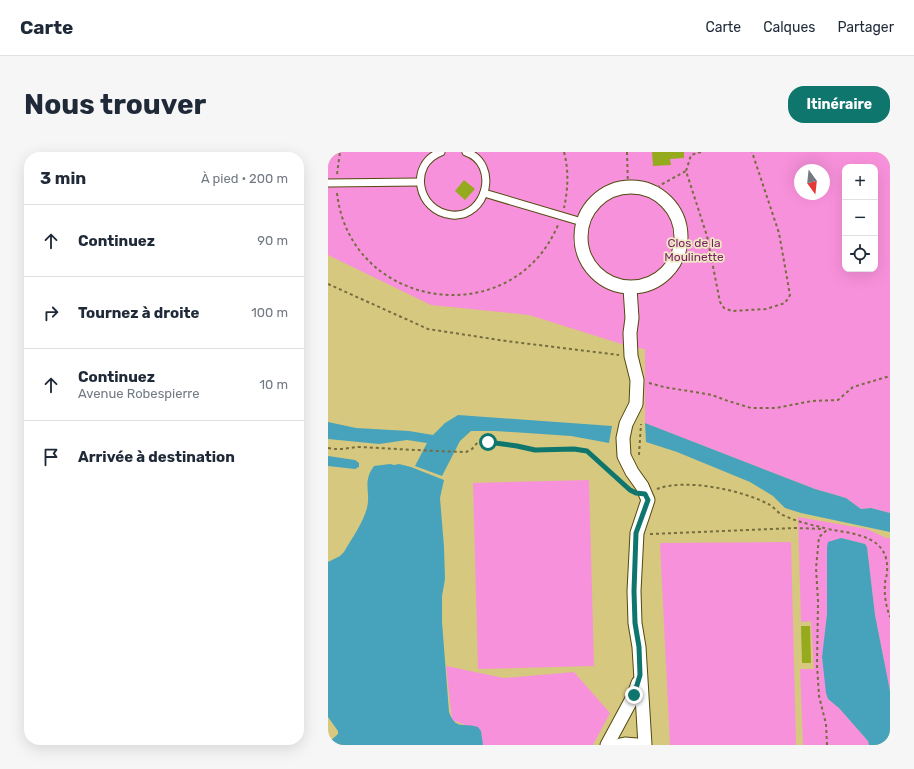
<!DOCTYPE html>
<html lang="fr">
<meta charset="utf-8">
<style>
body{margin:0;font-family:Rubik,sans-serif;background:#f6f6f7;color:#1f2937}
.controls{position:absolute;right:12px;top:12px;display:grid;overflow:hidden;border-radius:8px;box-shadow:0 4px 16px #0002}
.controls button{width:36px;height:36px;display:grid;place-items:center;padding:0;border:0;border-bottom:1px solid #e0e1e3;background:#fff;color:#1f2937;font:20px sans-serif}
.compass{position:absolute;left:466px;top:12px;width:36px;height:36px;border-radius:50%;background:#fff;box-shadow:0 4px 16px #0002;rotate:165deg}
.stop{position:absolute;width:12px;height:12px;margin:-9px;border:3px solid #0f766e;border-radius:50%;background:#fff}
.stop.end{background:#0f766e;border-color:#fff;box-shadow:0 1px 4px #0008}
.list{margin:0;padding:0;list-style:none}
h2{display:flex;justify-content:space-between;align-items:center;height:52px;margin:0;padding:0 16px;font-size:17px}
h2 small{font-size:13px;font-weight:400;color:#747a83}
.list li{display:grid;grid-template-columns:26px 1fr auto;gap:12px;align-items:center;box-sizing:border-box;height:72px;padding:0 16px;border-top:1px solid #e0e1e3}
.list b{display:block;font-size:15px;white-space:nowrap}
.list p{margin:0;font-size:13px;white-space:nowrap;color:#747a83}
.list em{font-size:13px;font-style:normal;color:#747a83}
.icon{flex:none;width:22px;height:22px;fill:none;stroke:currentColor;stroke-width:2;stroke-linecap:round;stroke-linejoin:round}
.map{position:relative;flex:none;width:562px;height:593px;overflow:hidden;border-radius:16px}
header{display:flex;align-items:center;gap:24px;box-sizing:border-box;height:56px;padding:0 20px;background:#fff;border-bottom:1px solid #e0e1e3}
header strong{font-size:19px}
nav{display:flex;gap:22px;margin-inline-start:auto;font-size:14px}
.intro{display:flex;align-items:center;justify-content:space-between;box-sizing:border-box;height:96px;padding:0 24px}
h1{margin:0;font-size:28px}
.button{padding:10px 18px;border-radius:16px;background:#0f766e;color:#fff;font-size:14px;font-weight:700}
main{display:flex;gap:24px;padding:0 24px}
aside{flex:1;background:#fff;border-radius:16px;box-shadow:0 4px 16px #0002}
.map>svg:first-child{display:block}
.green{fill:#f891db;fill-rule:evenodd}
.water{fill:#47a3bb}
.building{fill:#95aa1c}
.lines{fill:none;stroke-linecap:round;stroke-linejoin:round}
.lane-casing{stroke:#53490f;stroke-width:9}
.street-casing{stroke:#53490f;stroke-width:15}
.path{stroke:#766c3f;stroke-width:2;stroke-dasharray:3 3;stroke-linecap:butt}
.lane{stroke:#fff;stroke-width:7}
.street{stroke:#fff;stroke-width:13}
.route{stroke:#0f766e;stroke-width:5}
.labels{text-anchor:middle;stroke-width:3.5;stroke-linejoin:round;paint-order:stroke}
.park-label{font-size:12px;fill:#791d64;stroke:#efe8c5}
</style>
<header>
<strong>Carte</strong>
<nav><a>Carte</a><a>Calques</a><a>Partager</a></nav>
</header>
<div class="intro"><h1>Nous trouver</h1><a class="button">Itinéraire</a></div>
<main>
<aside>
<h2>3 min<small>À pied · 200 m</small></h2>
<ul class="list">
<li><svg class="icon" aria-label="ahead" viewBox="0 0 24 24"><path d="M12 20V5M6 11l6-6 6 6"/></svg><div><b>Continuez</b></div><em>90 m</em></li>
<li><svg class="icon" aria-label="right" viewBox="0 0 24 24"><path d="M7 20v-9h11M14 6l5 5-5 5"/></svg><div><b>Tournez à droite</b></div><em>100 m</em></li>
<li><svg class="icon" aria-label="ahead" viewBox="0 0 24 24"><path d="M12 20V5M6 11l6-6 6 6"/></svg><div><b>Continuez</b><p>Avenue Robespierre</p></div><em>10 m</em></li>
<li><svg class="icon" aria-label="arrive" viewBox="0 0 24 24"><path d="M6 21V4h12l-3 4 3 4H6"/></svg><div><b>Arrivée à destination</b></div></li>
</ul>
</aside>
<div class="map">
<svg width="562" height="593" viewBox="0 0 562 593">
<rect width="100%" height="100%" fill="#d6c87f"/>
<!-- green -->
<g class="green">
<path d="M0,0H562V361L543,356L533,357L518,346L487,337L317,271V197L303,195L201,163L103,153L0,103ZM517,15H547V117H517ZM472,18H496V42H472Z"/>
<polygon points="261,328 266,514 150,517 145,331"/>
<polygon points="470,365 539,377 558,386 562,386 562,539 547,463 539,395 537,392 513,386 499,412 499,462 494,507 500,547 511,556 540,589 541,593 475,593 472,517 486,517 483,469 473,470"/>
<polygon points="463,390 468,593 342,593 332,391"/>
<polygon points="118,514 176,526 246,520 282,561 265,593 154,593 153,579 124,568"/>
</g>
<!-- water -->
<g class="water">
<polygon points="130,263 284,274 281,291 243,284 167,279 143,279 132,289 114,324 87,314 99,291 79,288 51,292 0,287 0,270 28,276 81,279 105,283 117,271"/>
<polygon points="317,271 487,337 518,346 533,357 543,356 562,361 562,380 473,361 457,356 445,344 422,330 349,300 318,290"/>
<polygon points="0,304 27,308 31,311 31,315 27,317 0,314"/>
<path d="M62,312L66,313L71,312L83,315L116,328L112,346L116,395L117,427L114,444V470L121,560C128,579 136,570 150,575L153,579L155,593H0V591L10,582V579L0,565V410L12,404L16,400C24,386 35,371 39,356C43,339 34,330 46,314Z"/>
<polygon points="513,386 537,392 539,395 547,463 562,539 562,593 541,593 540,589 511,556 500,547 498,541 494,505 499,462 499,395 500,390"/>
</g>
<!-- building -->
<g class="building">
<polygon points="324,0 356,0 356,6 342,7 343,13 325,14"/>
<polygon points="136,28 147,37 137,48 127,39"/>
<polygon points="473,474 482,474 483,511 474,511"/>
</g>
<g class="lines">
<defs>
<g id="lane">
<path d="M113,0C80,12 89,60 124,63C159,66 172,12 138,0"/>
<polyline points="0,31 92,30"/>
<polyline points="156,41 254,70"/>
</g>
<g id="street">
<circle cx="303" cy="85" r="50"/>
<polyline points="302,136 304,166 302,181 303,204 309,228 308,252 298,272 295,286 296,304 304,320 314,334 320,348 309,381 306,439 307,471 311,495 317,593"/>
<polyline points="279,593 306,543 310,531"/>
<polyline points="292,593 297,592 309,593"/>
</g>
</defs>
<!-- lane casing -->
<use href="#lane" class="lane-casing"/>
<!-- street casing -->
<use href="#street" class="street-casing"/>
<!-- path -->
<g class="path">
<path d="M236,0C241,19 240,37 236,56"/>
<polyline points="299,0 300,35"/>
<polyline points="373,0 363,3 358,19 379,84 392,150 396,156 404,159 438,157 457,151 462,143 451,81 424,0"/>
<polyline points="9,22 12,0"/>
<polyline points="324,39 336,31 358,19"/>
<path d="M9,41C22,158 184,182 230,73"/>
<polyline points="0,132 100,177 178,189 291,203"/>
<polyline points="321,231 336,235 384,243 400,249 423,256 448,256 484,249 510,248 525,235 562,224"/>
<path d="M0,296C13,299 21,295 33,295C68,297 103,299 138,300L144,297L150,290L189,294L207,299L246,297L259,299L298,336"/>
<polyline points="311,303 313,272"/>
<path d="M329,337C357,326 415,338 442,353C446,355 449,360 453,362C468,370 485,373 500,377"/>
<polyline points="322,382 468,376 495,377"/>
<path d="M499,593L498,572L491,544L489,513L490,449L488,416L491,385L500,377C527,382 562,384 559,420C559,424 557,428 557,432C556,443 558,454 562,465"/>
</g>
<!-- lane -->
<use href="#lane" class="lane"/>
<!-- street -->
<use href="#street" class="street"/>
</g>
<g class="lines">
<!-- route -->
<polyline class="route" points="160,290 189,294 207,298 246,297 259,299 302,338 308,341 317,342 320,348 308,381 306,439 307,471 311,495 312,523 306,543"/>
</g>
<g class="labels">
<!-- park labels -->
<g class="park-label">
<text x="366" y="95">Clos de la<tspan x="366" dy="14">Moulinette</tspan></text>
</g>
</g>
</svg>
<div class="controls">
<button>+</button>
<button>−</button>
<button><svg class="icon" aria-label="locate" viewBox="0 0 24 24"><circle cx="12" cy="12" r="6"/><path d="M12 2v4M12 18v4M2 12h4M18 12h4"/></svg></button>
</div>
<svg class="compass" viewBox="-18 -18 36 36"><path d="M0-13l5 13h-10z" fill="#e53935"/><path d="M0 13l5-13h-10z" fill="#747a83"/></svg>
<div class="stop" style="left:160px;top:290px"></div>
<div class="stop end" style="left:306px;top:543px"></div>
</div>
</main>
